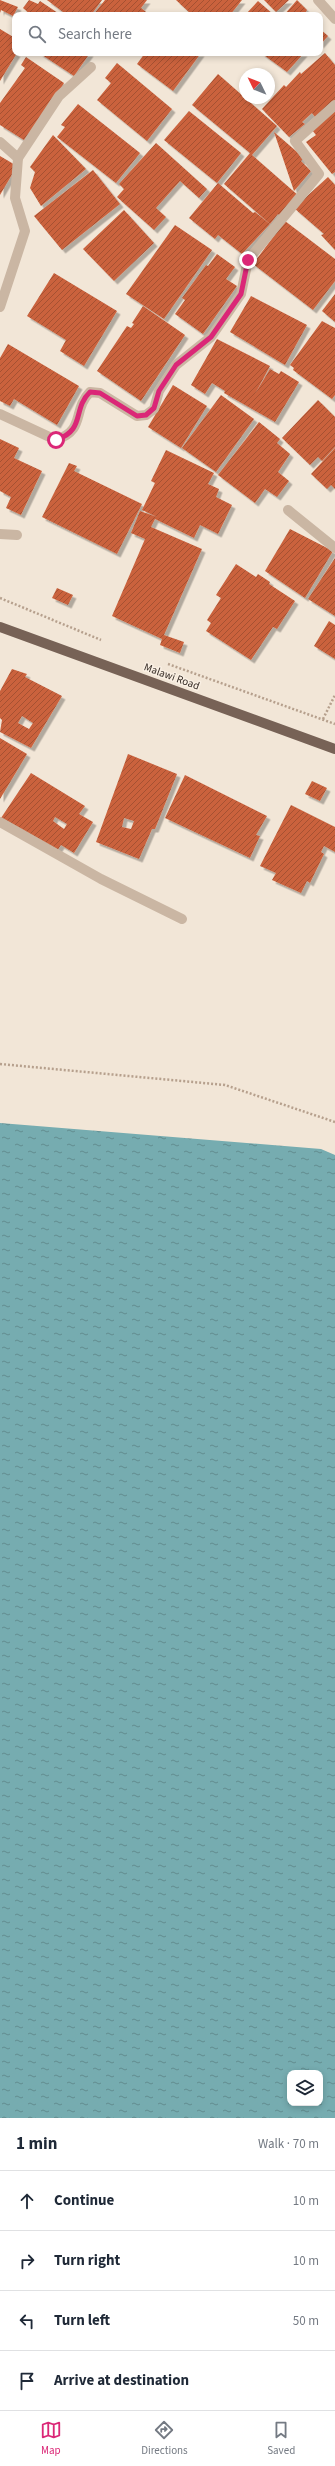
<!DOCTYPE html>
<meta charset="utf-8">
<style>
body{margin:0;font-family:"Source Sans 3",sans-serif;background:#f6f6f7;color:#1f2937}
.controls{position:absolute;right:12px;bottom:12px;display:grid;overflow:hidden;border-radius:8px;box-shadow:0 2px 6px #0003}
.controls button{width:36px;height:36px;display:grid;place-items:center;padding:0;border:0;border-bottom:1px solid #e0e1e3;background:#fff;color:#1f2937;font:20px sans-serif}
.compass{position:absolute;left:239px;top:68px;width:36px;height:36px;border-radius:50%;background:#fff;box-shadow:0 2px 6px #0003;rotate:313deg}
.stop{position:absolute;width:12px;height:12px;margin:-9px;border:3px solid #db2777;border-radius:50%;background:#fff}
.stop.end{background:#db2777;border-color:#fff;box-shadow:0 1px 4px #0008}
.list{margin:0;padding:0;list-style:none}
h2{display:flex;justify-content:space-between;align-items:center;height:52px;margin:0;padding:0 16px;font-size:17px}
h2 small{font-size:13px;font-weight:400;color:#747a83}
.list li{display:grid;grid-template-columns:26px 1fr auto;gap:12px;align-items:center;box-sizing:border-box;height:60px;padding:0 16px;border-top:1px solid #e0e1e3}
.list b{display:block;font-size:15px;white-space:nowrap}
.list em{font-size:13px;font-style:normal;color:#747a83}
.icon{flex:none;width:22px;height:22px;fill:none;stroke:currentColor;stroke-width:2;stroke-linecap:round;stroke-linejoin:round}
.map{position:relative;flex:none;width:335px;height:2118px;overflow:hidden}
.search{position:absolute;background:#fff;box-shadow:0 2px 6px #0003;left:12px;right:12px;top:12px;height:44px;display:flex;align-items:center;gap:10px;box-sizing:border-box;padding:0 14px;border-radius:8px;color:#747a83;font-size:15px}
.sheet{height:292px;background:#fff}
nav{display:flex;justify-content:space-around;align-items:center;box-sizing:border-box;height:56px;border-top:1px solid #e0e1e3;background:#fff;font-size:11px;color:#747a83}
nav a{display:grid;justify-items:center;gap:2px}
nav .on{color:#db2777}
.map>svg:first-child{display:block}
.water{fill:url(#water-ripples);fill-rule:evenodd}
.building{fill:url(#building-hatch);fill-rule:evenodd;filter:url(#shadow)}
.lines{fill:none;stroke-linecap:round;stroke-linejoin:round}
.path{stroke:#b6a08d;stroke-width:2.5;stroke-dasharray:2 2;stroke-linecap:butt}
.minor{stroke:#cab6a3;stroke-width:10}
.major{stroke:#776256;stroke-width:10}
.route{stroke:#db2777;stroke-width:5}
.labels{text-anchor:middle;stroke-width:3;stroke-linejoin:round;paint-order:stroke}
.street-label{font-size:11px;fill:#352b25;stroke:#faf0e4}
</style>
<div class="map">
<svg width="335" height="2118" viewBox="0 0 335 2118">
<defs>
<pattern id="water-ripples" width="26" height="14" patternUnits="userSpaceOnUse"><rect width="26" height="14" fill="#76acb0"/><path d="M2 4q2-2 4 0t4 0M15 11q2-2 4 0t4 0" fill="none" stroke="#628c8f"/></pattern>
<pattern id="building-hatch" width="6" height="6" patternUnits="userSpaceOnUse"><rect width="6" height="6" fill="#ca623d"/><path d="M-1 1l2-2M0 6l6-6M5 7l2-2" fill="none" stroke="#a55133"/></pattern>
<filter id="shadow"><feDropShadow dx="3.5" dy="3.5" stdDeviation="0" flood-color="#0004"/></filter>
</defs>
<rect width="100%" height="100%" fill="#f2e6d7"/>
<!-- water -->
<path class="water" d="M0,1123L321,1149L335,1155V2118H0ZM290,2073H320V2103H290Z"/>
<!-- building -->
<g class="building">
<polygon points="0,0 18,7 13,16 1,10 0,13"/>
<polygon points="29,0 38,4 40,1 61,15 31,15 23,8"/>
<polygon points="47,0 102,0 91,15 67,15"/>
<polygon points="105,0 147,0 141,8 150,15 93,15"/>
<polygon points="176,0 242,0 230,15 192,15"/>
<polygon points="264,0 289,0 276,12"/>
<polygon points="297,0 307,10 304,15 284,15"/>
<polygon points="258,1 274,15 245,15"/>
<polygon points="0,29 15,38 15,53 17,53 0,81"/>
<polygon points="320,29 328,36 320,45"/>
<polygon points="39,53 90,53 74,76"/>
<polygon points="145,53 201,53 173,91 137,64"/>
<polygon points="261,53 304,53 287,72"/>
<polygon points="325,53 335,65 335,100 315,117 312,113 302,122 305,124 289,137 262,109 284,85 286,87 300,72 301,74"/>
<polygon points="26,57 64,83 27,142 0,125 0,103 25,68 21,65"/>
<polygon points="117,63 172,109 147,141 97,100 111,83 105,78"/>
<polygon points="218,74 277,126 252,155 300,197 282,218 278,214 270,224 224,184 250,153 192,105"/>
<polygon points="78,104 140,153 116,183 57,137 65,127 61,125"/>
<polygon points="189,111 241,153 217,183 164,140"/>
<polygon points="335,111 335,172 332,174 306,142 316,135 312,130"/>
<polygon points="274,132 304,158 301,161 311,171 294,191"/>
<polygon points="53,135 86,169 41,206 30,188 35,172 30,167"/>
<polygon points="156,143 207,189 199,198 180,181 156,208 166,217 154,230 117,197 124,189 119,184"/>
<polygon points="0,156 17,166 0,195"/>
<polygon points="93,170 120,204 62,250 34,216"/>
<polygon points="328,177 335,185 335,250 321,235 324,234 294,208"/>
<polygon points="218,183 253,213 255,212 270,224 242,254 218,235 215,239 189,218"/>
<polygon points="124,210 154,243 114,281 83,249"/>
<polygon points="285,221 335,259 335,281 313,310 253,264"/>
<polygon points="175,225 212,250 164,319 126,294"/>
<polygon points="217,254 235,267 226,279 237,286 203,334 175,314 185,300 182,298 206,265 208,266"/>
<polygon points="54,273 117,311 84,366 60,351 66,340 27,316"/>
<polygon points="335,294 335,322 322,311"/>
<polygon points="251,296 307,325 285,365 230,332"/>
<polygon points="143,306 185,335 141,401 97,371 127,326 131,328 134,324 132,323"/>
<polygon points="322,321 335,328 335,395 332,399 293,370 294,368 290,365"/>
<polygon points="217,339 270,366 255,394 270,369 279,374 281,371 299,382 275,422 224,393 225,391 212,383 205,394 191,385"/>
<polygon points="8,344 79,386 57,425 14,399 10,406 0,401 0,358"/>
<polygon points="173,385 207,406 181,448 148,427"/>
<polygon points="221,395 254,419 216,472 182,448"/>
<polygon points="318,400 335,417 335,447 322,461 318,457 310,465 282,438"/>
<polygon points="259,422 280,439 277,443 290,454 278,472 289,481 277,497 265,489 255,503 218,475"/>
<polygon points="0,439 19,448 14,458 42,471 21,515 6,508 11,497 0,491"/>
<polygon points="335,448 335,489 331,485 327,489 311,474"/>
<polygon points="166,450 214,473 208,484 219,489 216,497 232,505 218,534 200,525 194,538 155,519 151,527 202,549 164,635 184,642 180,653 160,645 162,639 112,616 145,539 131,533 140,511 157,517 142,510 155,483 151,481"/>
<polygon points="69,463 77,466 74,471 142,504 117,554 42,517"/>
<polygon points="290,529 333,551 305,598 265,571"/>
<polygon points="335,558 335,616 308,599"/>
<polygon points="236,564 256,577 258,574 270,582 269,584 295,601 277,629 273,627 251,660 206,631 211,623 207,620 221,598 216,595"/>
<polygon points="57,588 73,595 68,605 52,598"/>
<polygon points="329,621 335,625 335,659 314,646"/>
<path d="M12,669L27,674L25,677L62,696L31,748L0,732L2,720L0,718V691ZM22,716L33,723L29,729L18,723Z"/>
<polygon points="0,738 27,754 0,799"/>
<path d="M128,754L177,774L155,829H152L139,859L96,842ZM124,818L134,821L131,829L122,827Z"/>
<path d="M31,773L85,806L79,814L93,822L74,853L61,845L57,851L1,818ZM55,817L67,824L64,829L53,821Z"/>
<polygon points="185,775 267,816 256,835 260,836 250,858 165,818"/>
<polygon points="312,781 327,788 320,801 305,794"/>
<polygon points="291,805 335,827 335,852 324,846 321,852 324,854 310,883 307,881 301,893 272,880 276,873 260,866"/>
</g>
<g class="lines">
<!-- path -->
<g class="path">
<polyline points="0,598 101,640"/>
<polyline points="168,664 335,724"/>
<polyline points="323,719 335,695"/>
<polyline points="0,1064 225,1085 335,1122"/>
</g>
<!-- minor -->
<g class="minor">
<polyline points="318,0 335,19"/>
<polyline points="0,142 18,158 15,198 25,231 0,307"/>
<polyline points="18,158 59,96 91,67"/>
<path d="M0,414L56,440C86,430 72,410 90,392L100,393L137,416L146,415L154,409L159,391L176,365L211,337L241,294L248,260L319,174L295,141L335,105"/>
<polyline points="288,510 335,548"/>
<polyline points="0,534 17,535"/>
<polyline points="0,822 101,879 182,919"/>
</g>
<!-- major -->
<polyline class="major" points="0,627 335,749"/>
</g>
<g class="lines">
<!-- route -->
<path class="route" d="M56,440C86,430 72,409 90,392L100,393L137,416L146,415L154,408L159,391L176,365L211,337L241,294L248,260"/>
</g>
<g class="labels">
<!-- street labels -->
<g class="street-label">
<text transform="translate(172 676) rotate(20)" y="4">Malawi Road</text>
</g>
</g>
</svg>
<div class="controls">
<button><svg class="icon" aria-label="layers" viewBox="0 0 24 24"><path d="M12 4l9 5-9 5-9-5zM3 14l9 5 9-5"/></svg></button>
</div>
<svg class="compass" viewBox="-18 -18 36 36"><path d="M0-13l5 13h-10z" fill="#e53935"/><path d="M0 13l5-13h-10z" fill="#747a83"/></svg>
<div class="stop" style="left:56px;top:440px"></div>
<div class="stop end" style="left:248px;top:260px"></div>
<div class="search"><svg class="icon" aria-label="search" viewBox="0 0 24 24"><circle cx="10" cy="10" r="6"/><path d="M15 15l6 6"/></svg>Search here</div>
</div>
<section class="sheet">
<h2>1 min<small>Walk · 70 m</small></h2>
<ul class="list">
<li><svg class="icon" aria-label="ahead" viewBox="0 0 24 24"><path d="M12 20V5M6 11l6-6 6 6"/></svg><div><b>Continue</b></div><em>10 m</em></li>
<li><svg class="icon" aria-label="right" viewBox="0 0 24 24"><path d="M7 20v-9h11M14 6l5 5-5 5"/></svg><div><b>Turn right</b></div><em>10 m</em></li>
<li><svg class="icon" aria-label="left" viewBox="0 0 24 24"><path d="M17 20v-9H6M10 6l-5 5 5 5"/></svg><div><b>Turn left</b></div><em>50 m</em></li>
<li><svg class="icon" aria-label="arrive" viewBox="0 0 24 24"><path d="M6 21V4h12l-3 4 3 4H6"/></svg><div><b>Arrive at destination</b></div></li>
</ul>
</section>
<nav>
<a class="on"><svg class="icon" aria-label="map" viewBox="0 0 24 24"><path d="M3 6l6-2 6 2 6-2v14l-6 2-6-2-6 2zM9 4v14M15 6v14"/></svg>Map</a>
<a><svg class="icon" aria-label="directions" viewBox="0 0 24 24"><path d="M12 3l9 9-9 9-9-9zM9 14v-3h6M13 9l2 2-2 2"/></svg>Directions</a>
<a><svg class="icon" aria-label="saved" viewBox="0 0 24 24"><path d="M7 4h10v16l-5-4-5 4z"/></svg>Saved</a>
</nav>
